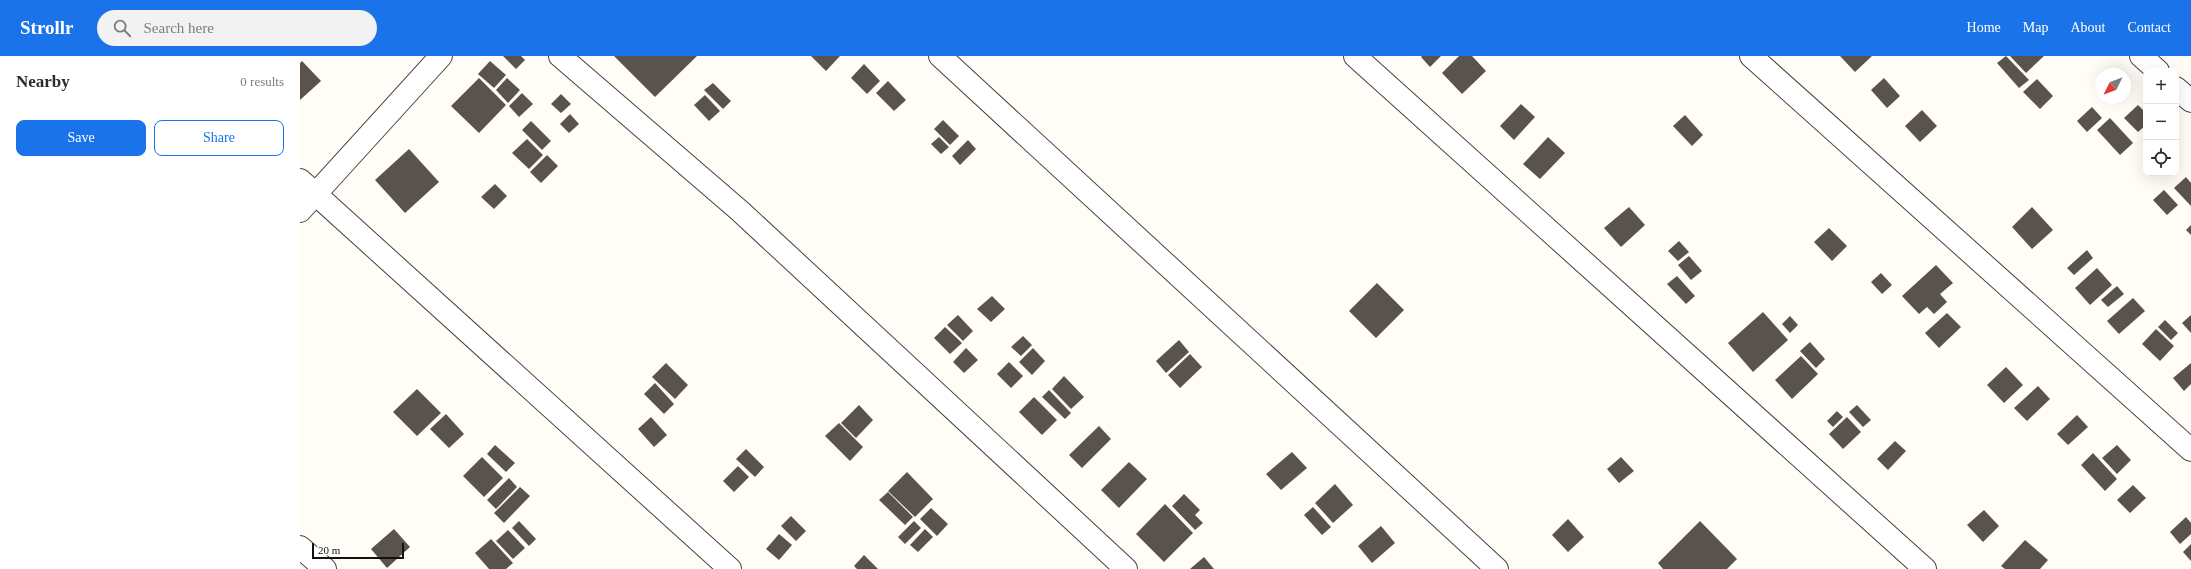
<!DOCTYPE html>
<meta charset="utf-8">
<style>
body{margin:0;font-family:"Times New Roman",serif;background:#f2f2f3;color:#2b2b33}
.controls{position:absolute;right:12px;top:12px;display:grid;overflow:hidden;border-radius:8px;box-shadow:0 4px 16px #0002}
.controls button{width:36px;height:36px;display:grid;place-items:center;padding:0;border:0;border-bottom:1px solid #e1e1e2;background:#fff;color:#2b2b33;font:20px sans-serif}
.compass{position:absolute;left:1795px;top:12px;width:36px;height:36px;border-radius:50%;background:#fff;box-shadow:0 4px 16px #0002;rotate:227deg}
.scale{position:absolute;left:12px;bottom:10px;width:92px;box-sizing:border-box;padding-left:4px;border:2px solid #111;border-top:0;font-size:11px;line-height:14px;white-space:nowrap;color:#111;-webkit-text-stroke:3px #fff;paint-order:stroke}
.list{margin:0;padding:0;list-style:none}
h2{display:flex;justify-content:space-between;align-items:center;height:52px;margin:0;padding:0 16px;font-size:17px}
h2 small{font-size:13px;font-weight:400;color:#7c7c81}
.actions{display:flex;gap:8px;padding:12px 16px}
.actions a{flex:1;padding:9px 0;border:1px solid #1a73e8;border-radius:8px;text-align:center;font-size:14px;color:#1a73e8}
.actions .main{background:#1a73e8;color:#fff}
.icon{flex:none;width:22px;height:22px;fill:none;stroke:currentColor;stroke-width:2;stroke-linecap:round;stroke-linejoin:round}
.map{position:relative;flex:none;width:1891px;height:513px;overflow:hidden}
header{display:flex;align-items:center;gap:24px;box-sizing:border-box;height:56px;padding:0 20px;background:#1a73e8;color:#fff}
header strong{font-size:19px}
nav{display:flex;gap:22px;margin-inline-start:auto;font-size:14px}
.search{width:280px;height:36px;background:#f2f2f3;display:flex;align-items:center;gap:10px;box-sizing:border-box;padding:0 14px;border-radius:22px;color:#7c7c81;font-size:15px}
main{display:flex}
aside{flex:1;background:#fff}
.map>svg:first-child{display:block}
.building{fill:#5a524d}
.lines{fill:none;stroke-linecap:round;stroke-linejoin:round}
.street-casing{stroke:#444;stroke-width:24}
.street{stroke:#fff;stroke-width:22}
</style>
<header>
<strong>Strollr</strong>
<div class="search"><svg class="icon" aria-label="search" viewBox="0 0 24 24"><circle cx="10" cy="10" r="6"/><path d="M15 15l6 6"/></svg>Search here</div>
<nav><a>Home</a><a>Map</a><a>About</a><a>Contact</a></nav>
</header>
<main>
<aside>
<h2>Nearby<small>0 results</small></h2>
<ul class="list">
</ul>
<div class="actions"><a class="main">Save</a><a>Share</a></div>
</aside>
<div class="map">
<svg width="1891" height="513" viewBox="0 0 1891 513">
<rect width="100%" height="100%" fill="#fffdf5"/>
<!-- building -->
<g class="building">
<polygon points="203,0 221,0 225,4 216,13"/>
<polygon points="314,0 397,0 355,41"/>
<polygon points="511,0 540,0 526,15"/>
<polygon points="1122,0 1141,0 1130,11 1121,1"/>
<polygon points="1159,0 1172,0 1186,15 1162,38 1142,17"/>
<polygon points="1540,0 1572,0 1555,16"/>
<polygon points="1706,0 1729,24 1719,32 1697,7"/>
<polygon points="1710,0 1744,0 1726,17"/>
<polygon points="2,5 21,25 0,44 0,7"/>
<polygon points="190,5 206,19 194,32 178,18"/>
<polygon points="564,8 580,25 567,38 551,22"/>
<polygon points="179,22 206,49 179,77 151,50"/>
<polygon points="207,22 220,34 208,47 196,34"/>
<polygon points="1584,22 1600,40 1587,52 1571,34"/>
<polygon points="1737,23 1753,40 1740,53 1723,36"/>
<polygon points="588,25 606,44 594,55 576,37"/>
<polygon points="413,27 431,45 423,53 404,34"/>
<polygon points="222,37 233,48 219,61 209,50"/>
<polygon points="261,38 271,48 261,57 251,48"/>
<polygon points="405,39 420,55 409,65 394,49"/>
<polygon points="1221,48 1235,61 1214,84 1200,70"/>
<polygon points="1838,49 1846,57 1846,69 1838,76 1824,62"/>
<polygon points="1792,51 1802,62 1787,76 1777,65"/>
<polygon points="1622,54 1637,70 1620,86 1605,70"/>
<polygon points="270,58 279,68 269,77 260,68"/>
<polygon points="1385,59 1403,79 1392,90 1373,70"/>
<polygon points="1810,62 1833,87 1820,99 1797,74"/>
<polygon points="643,64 659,80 650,89 634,73"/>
<polygon points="231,65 251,85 242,94 222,74"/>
<polygon points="639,81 649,91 641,98 631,88"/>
<polygon points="1248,81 1265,97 1240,123 1223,108"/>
<polygon points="227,83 243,99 229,113 212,97"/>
<polygon points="668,84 676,93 660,109 652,100"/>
<polygon points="109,93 139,126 105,157 75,124"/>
<polygon points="247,99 258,110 241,127 230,116"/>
<polygon points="1886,121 1891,127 1891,150 1874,132"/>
<polygon points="195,128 207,140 194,153 181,141"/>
<polygon points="1864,134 1878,149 1867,159 1853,144"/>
<polygon points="1329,151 1345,169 1321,191 1304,172"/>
<polygon points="1732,151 1753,174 1732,193 1712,171"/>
<polygon points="1891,169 1891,179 1886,174"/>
<polygon points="1529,172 1547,190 1532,205 1514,186"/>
<polygon points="1379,185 1389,196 1378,205 1368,195"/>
<polygon points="1787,194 1793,202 1774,219 1767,212"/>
<polygon points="1389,200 1402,215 1391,224 1378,209"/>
<polygon points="1636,209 1653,227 1640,238 1647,246 1634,258 1627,251 1619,258 1602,240"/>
<polygon points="1797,212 1812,229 1790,249 1775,232"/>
<polygon points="1581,217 1592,229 1582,238 1571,226"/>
<polygon points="1377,220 1395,240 1386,248 1367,228"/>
<polygon points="1077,227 1104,254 1076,282 1049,255"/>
<polygon points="1817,230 1824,238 1808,251 1801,244"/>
<polygon points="692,240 705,253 691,266 677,253"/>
<polygon points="1833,242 1845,255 1819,278 1807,265"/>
<polygon points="1463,256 1488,284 1453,316 1428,287"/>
<polygon points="1647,257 1661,271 1639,292 1625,277"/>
<polygon points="658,259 673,275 663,285 647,269"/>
<polygon points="1891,259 1891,277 1882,267"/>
<polygon points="1490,260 1498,269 1490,277 1482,268"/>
<polygon points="1865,264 1878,277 1871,284 1858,271"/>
<polygon points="645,271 662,287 650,298 634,282"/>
<polygon points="1856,273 1874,290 1860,305 1842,288"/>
<polygon points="723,280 732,289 721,300 711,291"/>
<polygon points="879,284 889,296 866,317 856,305"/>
<polygon points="1510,286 1525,303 1516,312 1500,295"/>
<polygon points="666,292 678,304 664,317 653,306"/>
<polygon points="733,292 745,305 732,319 719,306"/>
<polygon points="890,298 902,311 880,332 868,319"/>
<polygon points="1501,300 1518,318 1492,343 1475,324"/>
<polygon points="709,306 723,320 711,332 697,318"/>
<polygon points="366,307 388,329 375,343 352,321"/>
<polygon points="1891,307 1891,328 1884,335 1873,322"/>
<polygon points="1706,311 1723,329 1704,347 1687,329"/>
<polygon points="764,320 784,341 771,353 752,333"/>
<polygon points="355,327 374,348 364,358 344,338"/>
<polygon points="1738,330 1750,343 1727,365 1714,352"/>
<polygon points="117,333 141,357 117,380 93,356"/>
<polygon points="749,334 771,357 765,363 742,341"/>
<polygon points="734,341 757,364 742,379 719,356"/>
<polygon points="559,349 573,364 556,382 541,367"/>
<polygon points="1557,349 1571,364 1563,371 1549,356"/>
<polygon points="1537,355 1543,361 1533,371 1527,365"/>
<polygon points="146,358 164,378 149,392 130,373"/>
<polygon points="1777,359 1788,371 1768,389 1757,378"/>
<polygon points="351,361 367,379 354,391 338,373"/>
<polygon points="1547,361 1561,376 1543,393 1529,378"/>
<polygon points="539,367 563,391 550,405 525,380"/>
<polygon points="799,370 811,383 782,412 769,399"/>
<polygon points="1595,385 1606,395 1588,414 1577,403"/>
<polygon points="195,389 215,407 206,416 187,398"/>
<polygon points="1817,389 1831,404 1817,418 1802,402"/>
<polygon points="446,393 464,411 455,421 436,403"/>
<polygon points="992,396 1007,412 981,434 966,418"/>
<polygon points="1793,397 1817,423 1805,435 1781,409"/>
<polygon points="182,401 203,422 184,441 163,420"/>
<polygon points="1321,401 1334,415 1319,427 1307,413"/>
<polygon points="829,406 847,423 819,452 801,434"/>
<polygon points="438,410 449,421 434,436 423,425"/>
<polygon points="607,416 633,443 615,461 588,435"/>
<polygon points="209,422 217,431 196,453 187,444"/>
<polygon points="1035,428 1053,449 1033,467 1015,447"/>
<polygon points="1833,429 1846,442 1830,457 1817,444"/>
<polygon points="220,431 230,440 204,467 194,457"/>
<polygon points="588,436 613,461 605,469 579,444"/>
<polygon points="884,438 900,454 895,459 903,467 895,474 872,450"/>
<polygon points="865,448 893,477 864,506 836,478"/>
<polygon points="1013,451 1031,471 1022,479 1004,459"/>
<polygon points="631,452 648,468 637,480 620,463"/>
<polygon points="1684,454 1699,470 1683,486 1667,469"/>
<polygon points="491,460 506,475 496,485 481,470"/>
<polygon points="1886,461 1891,467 1891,478 1880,488 1870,476"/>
<polygon points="1268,463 1284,481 1268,496 1252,479"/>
<polygon points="219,465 236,483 229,490 212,472"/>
<polygon points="614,465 621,472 605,488 598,481"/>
<polygon points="1400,465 1437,503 1427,513 1363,513 1358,507"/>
<polygon points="1081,470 1095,487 1072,507 1058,490"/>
<polygon points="94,473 110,491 87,512 71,493"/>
<polygon points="625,473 633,481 618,496 610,489"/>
<polygon points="208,474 225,492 213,503 196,485"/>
<polygon points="479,478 492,489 479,504 466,493"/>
<polygon points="191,483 213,507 206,513 189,513 175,497"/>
<polygon points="1725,484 1748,504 1740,513 1705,513 1701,510"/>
<polygon points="1891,488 1891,505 1883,496"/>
<polygon points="564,499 578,513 557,513 554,510"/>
<polygon points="904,501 914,513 890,513"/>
</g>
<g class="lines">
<defs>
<g id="street">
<polyline points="260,0 440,155 826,513"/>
<polyline points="640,0 1197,513"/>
<polyline points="1055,0 1625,513"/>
<polyline points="1451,0 1891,394"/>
<polyline points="1841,0 1858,15"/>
<polyline points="1876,32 1891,45"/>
<polyline points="0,124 430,513"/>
<polyline points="0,155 141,0"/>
<polyline points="0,491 25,513"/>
</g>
</defs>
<!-- street casing -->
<use href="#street" class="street-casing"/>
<!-- street -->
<use href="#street" class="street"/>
</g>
</svg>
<div class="controls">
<button>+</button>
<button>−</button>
<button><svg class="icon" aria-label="locate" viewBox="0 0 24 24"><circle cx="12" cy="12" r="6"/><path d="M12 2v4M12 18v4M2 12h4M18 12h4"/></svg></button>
</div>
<svg class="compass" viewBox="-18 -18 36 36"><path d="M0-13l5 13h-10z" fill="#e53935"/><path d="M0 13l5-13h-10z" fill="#7c7c81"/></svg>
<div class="scale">20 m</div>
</div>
</main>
